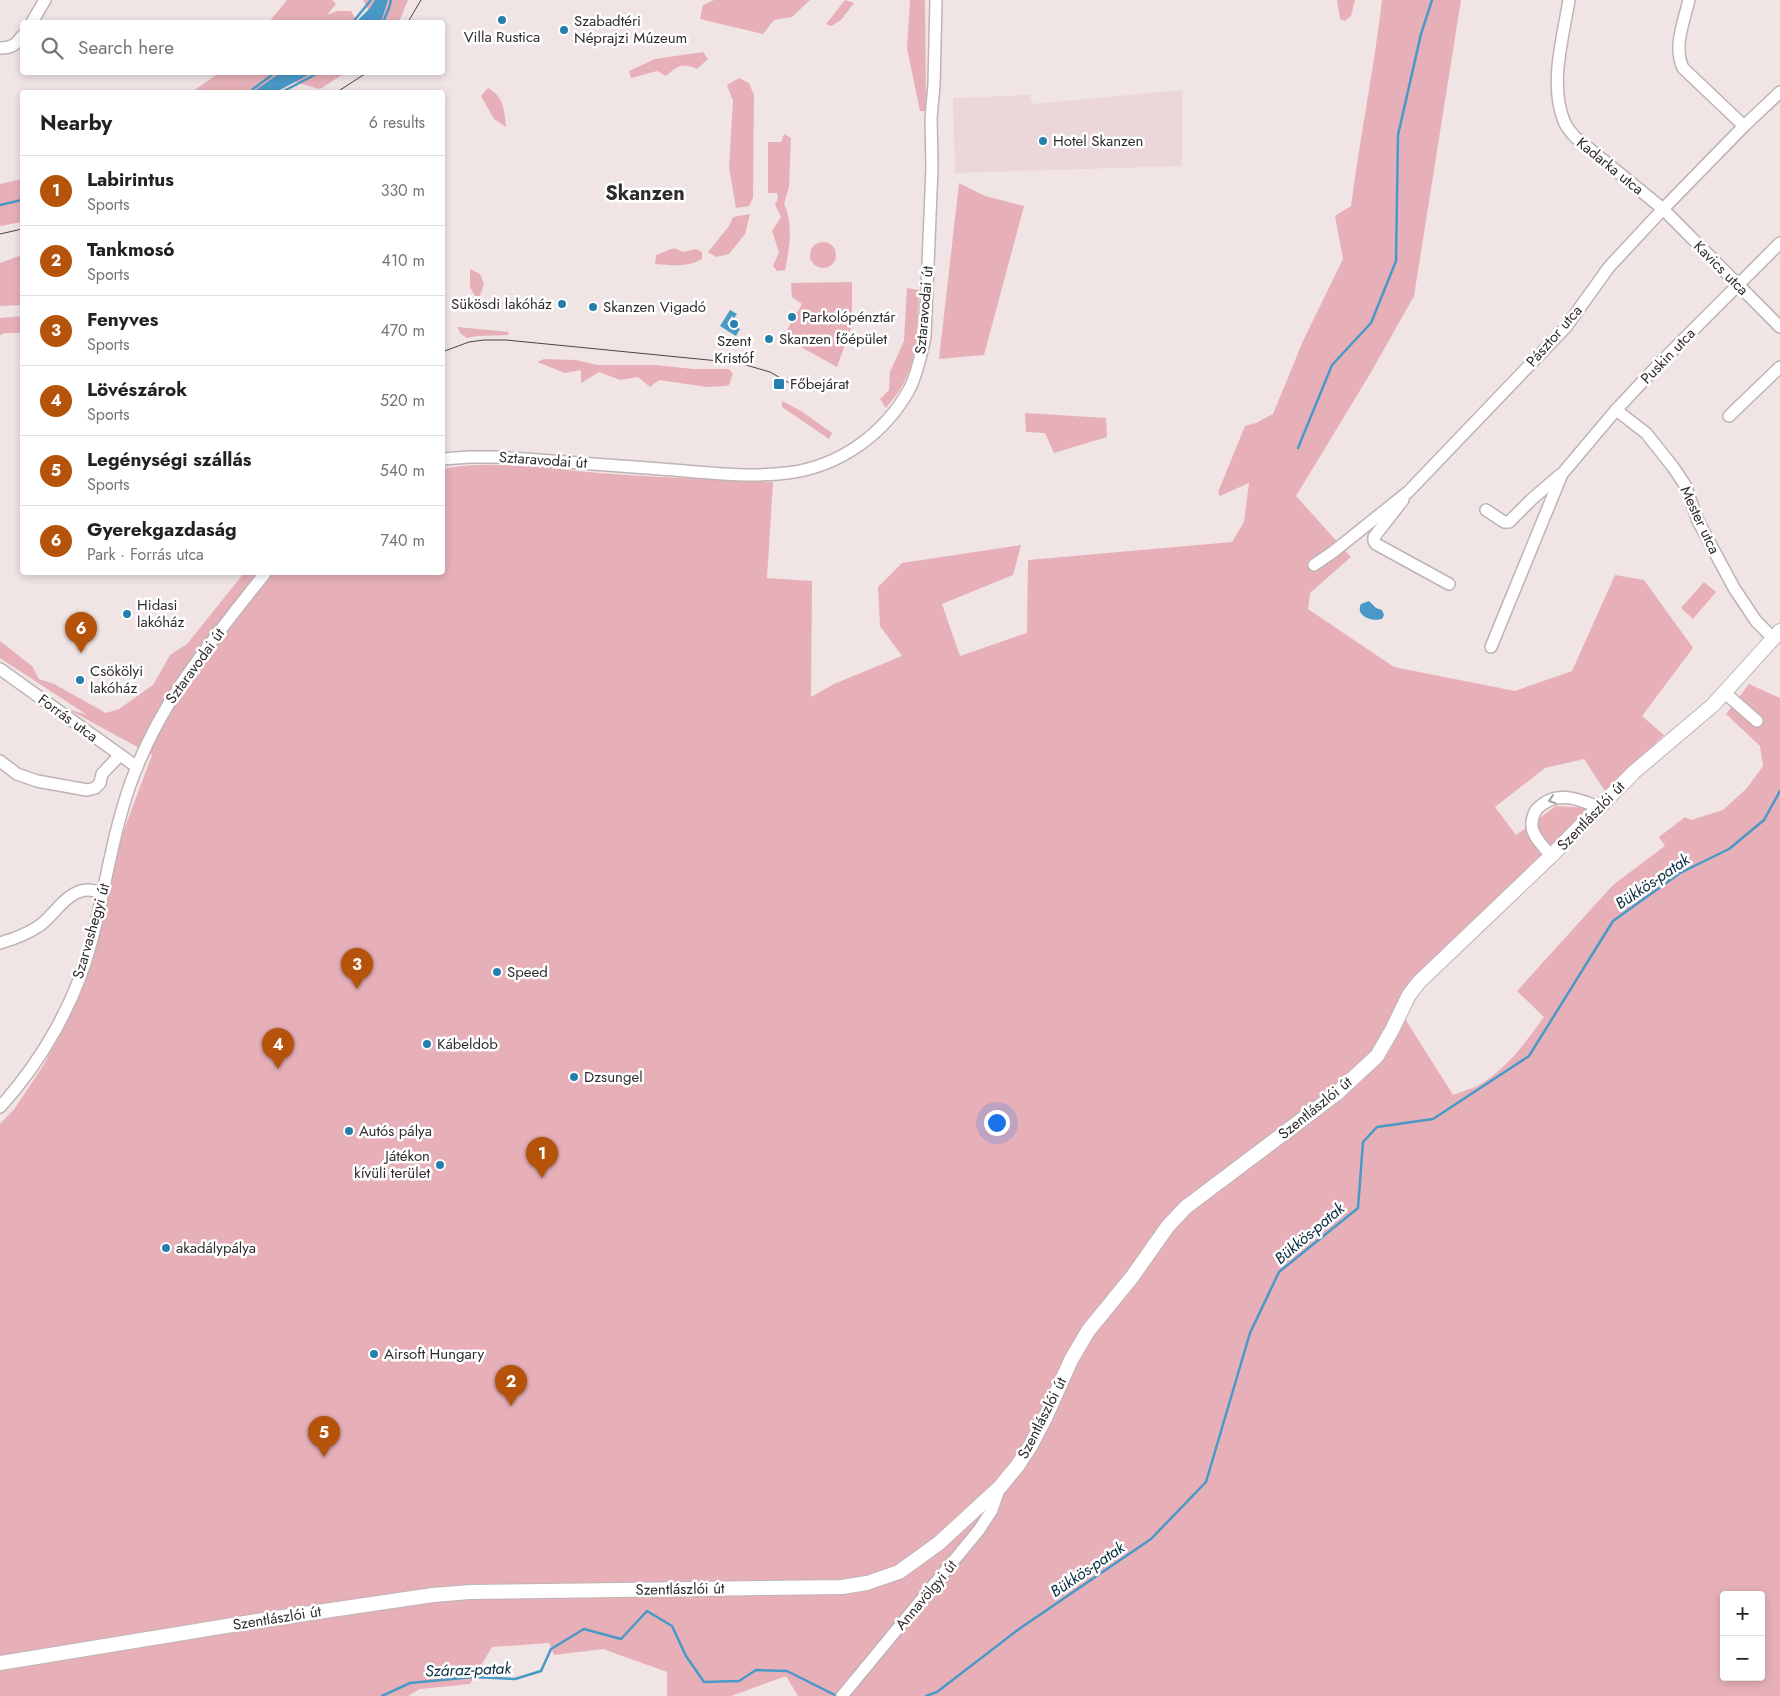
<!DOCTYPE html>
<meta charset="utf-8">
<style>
body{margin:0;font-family:Jost,sans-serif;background:#f6f6f6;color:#222}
.controls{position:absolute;right:15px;bottom:15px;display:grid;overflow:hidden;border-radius:5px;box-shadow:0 2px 8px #0003}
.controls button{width:45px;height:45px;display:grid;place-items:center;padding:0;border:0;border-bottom:1px solid #e0e0e0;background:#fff;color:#222;font:25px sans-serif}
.you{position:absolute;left:996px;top:1122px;width:18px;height:18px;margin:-12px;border:4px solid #fff;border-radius:50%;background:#1a73e8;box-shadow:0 0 0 8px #1a73e833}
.badge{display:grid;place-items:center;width:32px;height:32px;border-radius:50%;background:#b45309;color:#fff;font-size:16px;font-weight:700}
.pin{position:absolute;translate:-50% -41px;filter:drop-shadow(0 1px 2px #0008)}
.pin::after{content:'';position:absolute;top:26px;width:18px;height:15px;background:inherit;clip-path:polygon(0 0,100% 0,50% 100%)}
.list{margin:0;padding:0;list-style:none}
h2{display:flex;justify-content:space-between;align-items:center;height:65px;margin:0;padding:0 20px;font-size:21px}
h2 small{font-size:16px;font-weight:400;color:#767676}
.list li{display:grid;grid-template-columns:32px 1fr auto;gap:15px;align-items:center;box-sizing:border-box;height:70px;padding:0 20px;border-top:1px solid #e0e0e0}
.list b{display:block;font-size:19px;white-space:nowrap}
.list p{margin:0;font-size:16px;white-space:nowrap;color:#767676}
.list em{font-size:16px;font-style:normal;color:#767676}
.icon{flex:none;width:28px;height:28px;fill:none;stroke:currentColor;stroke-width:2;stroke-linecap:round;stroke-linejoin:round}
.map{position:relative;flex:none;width:1780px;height:1696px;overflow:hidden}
.search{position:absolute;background:#fff;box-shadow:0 2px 8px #0003;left:20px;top:20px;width:425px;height:55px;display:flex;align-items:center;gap:12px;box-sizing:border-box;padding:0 18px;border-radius:5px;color:#767676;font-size:19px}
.panel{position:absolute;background:#fff;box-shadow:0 2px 8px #0003;left:20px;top:90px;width:425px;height:485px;border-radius:5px}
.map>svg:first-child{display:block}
.built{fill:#ebd6d9}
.green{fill:#e7b0b9;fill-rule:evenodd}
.water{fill:#4999c7}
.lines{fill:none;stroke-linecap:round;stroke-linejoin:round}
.stream{stroke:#4999c7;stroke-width:2.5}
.minor-casing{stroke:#bfb3b5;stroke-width:14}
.major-casing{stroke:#bfb3b5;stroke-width:16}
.minor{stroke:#fff;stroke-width:11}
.major{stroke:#fff;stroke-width:14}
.tram{stroke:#4b4646;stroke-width:1}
.oneway{stroke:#a2a0a0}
.poi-dot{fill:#257fad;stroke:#fff;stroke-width:2}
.labels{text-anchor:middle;stroke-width:5;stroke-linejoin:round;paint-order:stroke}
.poi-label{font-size:15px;fill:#302c2c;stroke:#fff;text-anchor:start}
.street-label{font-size:15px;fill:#302c2c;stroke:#fff}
.water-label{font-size:16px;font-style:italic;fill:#082d40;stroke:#fff}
.district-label{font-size:20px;font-weight:bold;fill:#302c2c;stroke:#fff}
</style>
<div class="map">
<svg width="1780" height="1696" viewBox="0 0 1780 1696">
<rect width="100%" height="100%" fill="#f0e4e5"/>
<!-- built -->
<polygon class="built" points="1182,90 1182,166 955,173 953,98 1030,95 1033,104"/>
<!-- green -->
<g class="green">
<polygon points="287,0 332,0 336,4 327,15 337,11 351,11 357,22 269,22"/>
<polygon points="363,0 408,0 399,22 375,22"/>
<polygon points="714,0 810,0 792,17 774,20 763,34 700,19 703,5"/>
<polygon points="845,0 854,3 841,20 831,26 826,24"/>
<polygon points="910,0 925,0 926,111 920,111 907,48"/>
<polygon points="1337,0 1355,0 1351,16 1345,21 1340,19"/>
<path d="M1382,0H1461L1414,296L1370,374L1296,496L1351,557L1310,593L1308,609L1394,667L1515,691L1572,671L1615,575L1644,580L1693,648L1642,716L1664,735L1605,791L1584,759L1545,768L1495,807L1516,835L1556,806L1590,808L1424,972L1397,1006L1453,1095C1460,1092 1468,1090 1475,1087C1504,1073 1526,1042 1544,1017L1517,991L1613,885L1665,846L1659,837L1685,817L1691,820L1723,810L1747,788L1763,766L1760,746L1726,714L1749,684L1780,698V1696H798L786,1676L731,1696H667V1672L603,1649L554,1655L549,1643L492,1647L470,1684L420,1689L408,1696H0V1124L15,1108L43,1066L67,1022L95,945L121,838L152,755L66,708L87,715L0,658V641L32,666L39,679L54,684L106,713L119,709L153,685L170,655L187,644L244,573L442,572L443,469C488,459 552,469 598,473C656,477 715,480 773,482L767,578L812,581L811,697L834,684L902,656L880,626L878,587L902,563L1021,545L1013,575L942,604L960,656L1027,633L1028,560L1232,542L1244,522L1249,483L1220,496L1218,492L1245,426L1256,423L1273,414L1303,341L1343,259L1335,216L1351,206C1360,137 1374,69 1382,0ZM1724,1595H1761V1677H1724Z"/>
<path d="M703,52L708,59L697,69C683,62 677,66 666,76L657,71L631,78L629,71L655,59Z"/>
<polygon points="219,73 345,73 320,89 287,80 266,92 192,92"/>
<polygon points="739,78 749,83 754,95 753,198 749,206 736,208 729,167 733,101 727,85"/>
<path d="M488,88C504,97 504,109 506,127L494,119L481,96Z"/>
<path d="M784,134L791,138L789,187L784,204C794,224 789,250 785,270L777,271L773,266L779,252L772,231L781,217L775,205L778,198L777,193H768V142H781Z"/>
<polygon points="22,179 22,222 0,226 0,184"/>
<polygon points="959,183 985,196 1024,206 984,355 939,359"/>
<polygon points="750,214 745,234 729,254 716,257 708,252 729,226 733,217"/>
<circle cx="823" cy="255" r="13"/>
<path d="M674,248L683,252L696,249L702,252V259C687,268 672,265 655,264L656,255Z"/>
<polygon points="22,255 22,305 0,306 0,263"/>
<polygon points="470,269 480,274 484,284 480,296 475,296 470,287"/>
<polygon points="852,282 852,326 837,367 783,337 802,304 792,297 791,283"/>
<path d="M907,288L919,290C918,322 919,357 902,386C898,394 891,401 886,408L880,399L889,390L890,372L904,341Z"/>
<polygon points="22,316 22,333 5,333 0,335 0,318"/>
<polygon points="457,327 509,332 508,335 477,336 467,338 461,334"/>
<polygon points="544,359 576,360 597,365 656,365 693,369 729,369 733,374 729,385 726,386 707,387 659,380 650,387 638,377 620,380 599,372 581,383 581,370 565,373 537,362"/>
<polygon points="782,401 801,411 832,433 829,439 782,407"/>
<polygon points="1025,413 1106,418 1107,437 1054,453 1045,433 1026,432"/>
<polygon points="1704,582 1716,592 1693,619 1681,608"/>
</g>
<!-- water -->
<g class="water">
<polygon points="375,0 388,0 382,19 379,22 356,22 370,8"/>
<polygon points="280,73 312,73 276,92 253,92"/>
<polygon points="730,310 737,314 734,318 732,316 727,324 735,329 737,327 740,329 736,336 720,326"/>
<path d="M1369,601L1376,608L1382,610L1384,615L1382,619C1372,622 1355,616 1361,604Z"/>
</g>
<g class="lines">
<!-- stream -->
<g class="stream">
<polyline points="353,22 371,0"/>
<polyline points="383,22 389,8 391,0"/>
<polyline points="252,92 253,89 276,72"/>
<polyline points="282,92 320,72"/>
<polyline points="0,205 22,200"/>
<polyline points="1298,448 1332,365 1371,323 1396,261 1398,135 1421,34 1432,0"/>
<polyline points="382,1696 410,1683 473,1677 515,1679 541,1671 551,1649 584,1629 621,1639 647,1611 672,1626 686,1656 704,1682 739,1681 756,1670 787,1671 837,1696"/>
<polyline points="926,1696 937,1692 1019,1629 1151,1539 1206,1482 1250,1333 1279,1272 1358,1208 1363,1142 1377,1127 1433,1119 1529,1056 1613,921 1680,873 1729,849 1764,820 1780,791"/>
</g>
<defs>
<g id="minor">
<path d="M1569,0C1563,38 1549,84 1564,121C1566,127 1571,132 1575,137L1663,209L1780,327"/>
<path d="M1689,0C1684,21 1673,47 1683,68L1744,126"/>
<polyline points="32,22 45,0"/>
<path d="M0,48C11,48 16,45 22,36"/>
<polyline points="1616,410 1646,433 1673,467 1685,485 1698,521 1734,588 1756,621 1774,639"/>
<polyline points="1729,416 1780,367"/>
<path d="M442,459L470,457H498C553,461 607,465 661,469C703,472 745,478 787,473C839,467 885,434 910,388C918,372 921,354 925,337L932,167L931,118L934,85L936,0"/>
<polyline points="1403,500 1374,537 1374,541 1376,544 1449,584"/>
<polyline points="1486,510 1504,522 1509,522 1532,499 1560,475"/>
<polyline points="1314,565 1333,552 1408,492 1566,327 1609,267 1663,209 1744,126 1780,92"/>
<polyline points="1491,647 1562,474 1616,410 1659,364 1780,243"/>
<polyline points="0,669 137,767"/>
<polyline points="1725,693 1757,721"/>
<polyline points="0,761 17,774 37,781 87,790 95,788 100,783 102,774 120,755"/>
<path d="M1551,856C1545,848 1533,837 1532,827C1531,822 1534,812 1537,809C1555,790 1577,798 1598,807"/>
<path d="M0,943C14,939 27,934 39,926C54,916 67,890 88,890C93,890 98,892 103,893"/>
<path d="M0,1107C42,1061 75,1003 91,943C105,891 112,836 130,785C160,700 212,641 266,572"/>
<polyline points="842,1696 979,1530 992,1510 1000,1487"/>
</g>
<polyline id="major" points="0,1663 263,1620 433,1595 470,1592 842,1587 867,1583 899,1572 939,1543 1000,1487 1018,1465 1031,1445 1046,1416 1071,1360 1088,1331 1132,1277 1168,1226 1186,1207 1336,1094 1377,1056 1392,1030 1409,995 1419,982 1551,856 1634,772 1713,705 1780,631"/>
</defs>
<!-- minor casing -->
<use href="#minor" class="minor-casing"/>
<!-- major casing -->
<use href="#major" class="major-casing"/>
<!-- minor -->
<use href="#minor" class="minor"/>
<!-- major -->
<use href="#major" class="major"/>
<!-- tram -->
<g class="tram">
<polyline points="408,22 421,0"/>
<polyline points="337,92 368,72"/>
<polyline points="0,234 22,229"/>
<polyline points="442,352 469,342 484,340 506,340 739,363 770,372 798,388"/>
</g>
</g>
<!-- one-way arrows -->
<defs><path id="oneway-chevron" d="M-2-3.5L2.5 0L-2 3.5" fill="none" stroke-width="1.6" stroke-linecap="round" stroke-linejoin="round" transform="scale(1.25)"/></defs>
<use class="oneway" href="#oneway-chevron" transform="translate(1552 800) rotate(162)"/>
<!-- markers -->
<g class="poi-dot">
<circle cx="502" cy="20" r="5"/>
<circle cx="564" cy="30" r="5"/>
<circle cx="1043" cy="141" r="5"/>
<circle cx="562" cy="304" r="5"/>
<circle cx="593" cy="307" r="5"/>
<circle cx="792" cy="317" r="5"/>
<circle cx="734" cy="324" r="5"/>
<circle cx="769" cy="339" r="5"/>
<rect x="773" y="378" width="12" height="12" rx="2.5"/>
<circle cx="127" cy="614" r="5"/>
<circle cx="80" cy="680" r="5"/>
<circle cx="497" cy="972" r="5"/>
<circle cx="427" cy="1044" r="5"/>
<circle cx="574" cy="1077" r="5"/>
<circle cx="349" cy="1131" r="5"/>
<circle cx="440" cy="1165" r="5"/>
<circle cx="166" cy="1248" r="5"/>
<circle cx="374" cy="1354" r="5"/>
</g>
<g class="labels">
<!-- poi labels -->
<g class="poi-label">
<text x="574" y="26">Szabadtéri<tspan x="574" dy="17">Néprajzi Múzeum</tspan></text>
<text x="502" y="42" text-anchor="middle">Villa Rustica</text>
<text x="1053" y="146">Hotel Skanzen</text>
<text x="552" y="309" text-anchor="end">Sükösdi lakóház</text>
<text x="603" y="312">Skanzen Vigadó</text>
<text x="802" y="322">Parkolópénztár</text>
<text x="779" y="344">Skanzen főépület</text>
<text x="734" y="346" text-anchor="middle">Szent<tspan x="734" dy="17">Kristóf</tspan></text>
<text x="790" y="389">Főbejárat</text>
<text x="137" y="610">Hidasi<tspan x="137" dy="17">lakóház</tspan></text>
<text x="90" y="676">Csökölyi<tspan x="90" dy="17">lakóház</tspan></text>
<text x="507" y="977">Speed</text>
<text x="437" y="1049">Kábeldob</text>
<text x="584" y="1082">Dzsungel</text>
<text x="359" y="1136">Autós pálya</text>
<text x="430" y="1161" text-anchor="end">Játékon<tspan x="430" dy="17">kívüli terület</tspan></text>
<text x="176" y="1253">akadálypálya</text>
<text x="384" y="1359">Airsoft Hungary</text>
</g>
<!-- street labels -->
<g class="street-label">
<text transform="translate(1610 166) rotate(39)" y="5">Kadarka utca</text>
<text transform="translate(1721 268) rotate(45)" y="5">Kavics utca</text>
<text transform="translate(924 310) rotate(-85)" y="5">Sztaravodai út</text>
<text transform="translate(1554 336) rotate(-49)" y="5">Pásztor utca</text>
<text transform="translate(1668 356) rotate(-46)" y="5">Puskin utca</text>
<text transform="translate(543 460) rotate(4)" y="5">Sztaravodai út</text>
<text transform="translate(1700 520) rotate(65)" y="5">Mester utca</text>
<text transform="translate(195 666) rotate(-54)" y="5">Sztaravodai út</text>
<text transform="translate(68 718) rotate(36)" y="5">Forrás utca</text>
<text transform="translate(1591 816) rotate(-46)" y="5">Szentlászlói út</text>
<text transform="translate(91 931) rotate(-74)" y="5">Szarvashegyi út</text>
<text transform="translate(1315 1108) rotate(-39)" y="5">Szentlászlói út</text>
<text transform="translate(1042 1418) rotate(-63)" y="5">Szentlászlói út</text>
<text transform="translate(680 1589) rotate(-1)" y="5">Szentlászlói út</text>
<text transform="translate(926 1595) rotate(-50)" y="5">Annavölgyi út</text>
<text transform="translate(277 1618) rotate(-9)" y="5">Szentlászlói út</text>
</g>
<!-- water labels -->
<g class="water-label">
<text transform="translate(1652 881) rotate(-34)" y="6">Bükkös-patak</text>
<text transform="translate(1309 1233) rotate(-40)" y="6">Bükkös-patak</text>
<text transform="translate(1087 1569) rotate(-34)" y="6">Bükkös-patak</text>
<text transform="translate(468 1669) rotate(-2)" y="6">Száraz-patak</text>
</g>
<!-- district labels -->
<g class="district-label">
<text x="645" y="200">Skanzen</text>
</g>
</g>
</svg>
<div class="controls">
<button>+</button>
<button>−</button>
</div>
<div class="you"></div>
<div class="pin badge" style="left:542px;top:1178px">1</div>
<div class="pin badge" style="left:511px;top:1406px">2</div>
<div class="pin badge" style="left:357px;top:989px">3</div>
<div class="pin badge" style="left:278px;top:1069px">4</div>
<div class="pin badge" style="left:324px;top:1457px">5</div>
<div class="pin badge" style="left:81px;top:653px">6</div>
<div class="search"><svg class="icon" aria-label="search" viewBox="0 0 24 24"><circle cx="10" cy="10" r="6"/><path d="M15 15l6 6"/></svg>Search here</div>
<section class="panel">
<h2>Nearby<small>6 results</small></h2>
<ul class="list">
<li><span class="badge">1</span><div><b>Labirintus</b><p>Sports</p></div><em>330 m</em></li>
<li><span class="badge">2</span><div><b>Tankmosó</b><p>Sports</p></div><em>410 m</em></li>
<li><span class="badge">3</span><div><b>Fenyves</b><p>Sports</p></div><em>470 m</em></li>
<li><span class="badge">4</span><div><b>Lövészárok</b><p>Sports</p></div><em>520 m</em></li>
<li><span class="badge">5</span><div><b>Legénységi szállás</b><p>Sports</p></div><em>540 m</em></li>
<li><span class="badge">6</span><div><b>Gyerekgazdaság</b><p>Park · Forrás utca</p></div><em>740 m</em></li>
</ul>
</section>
</div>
